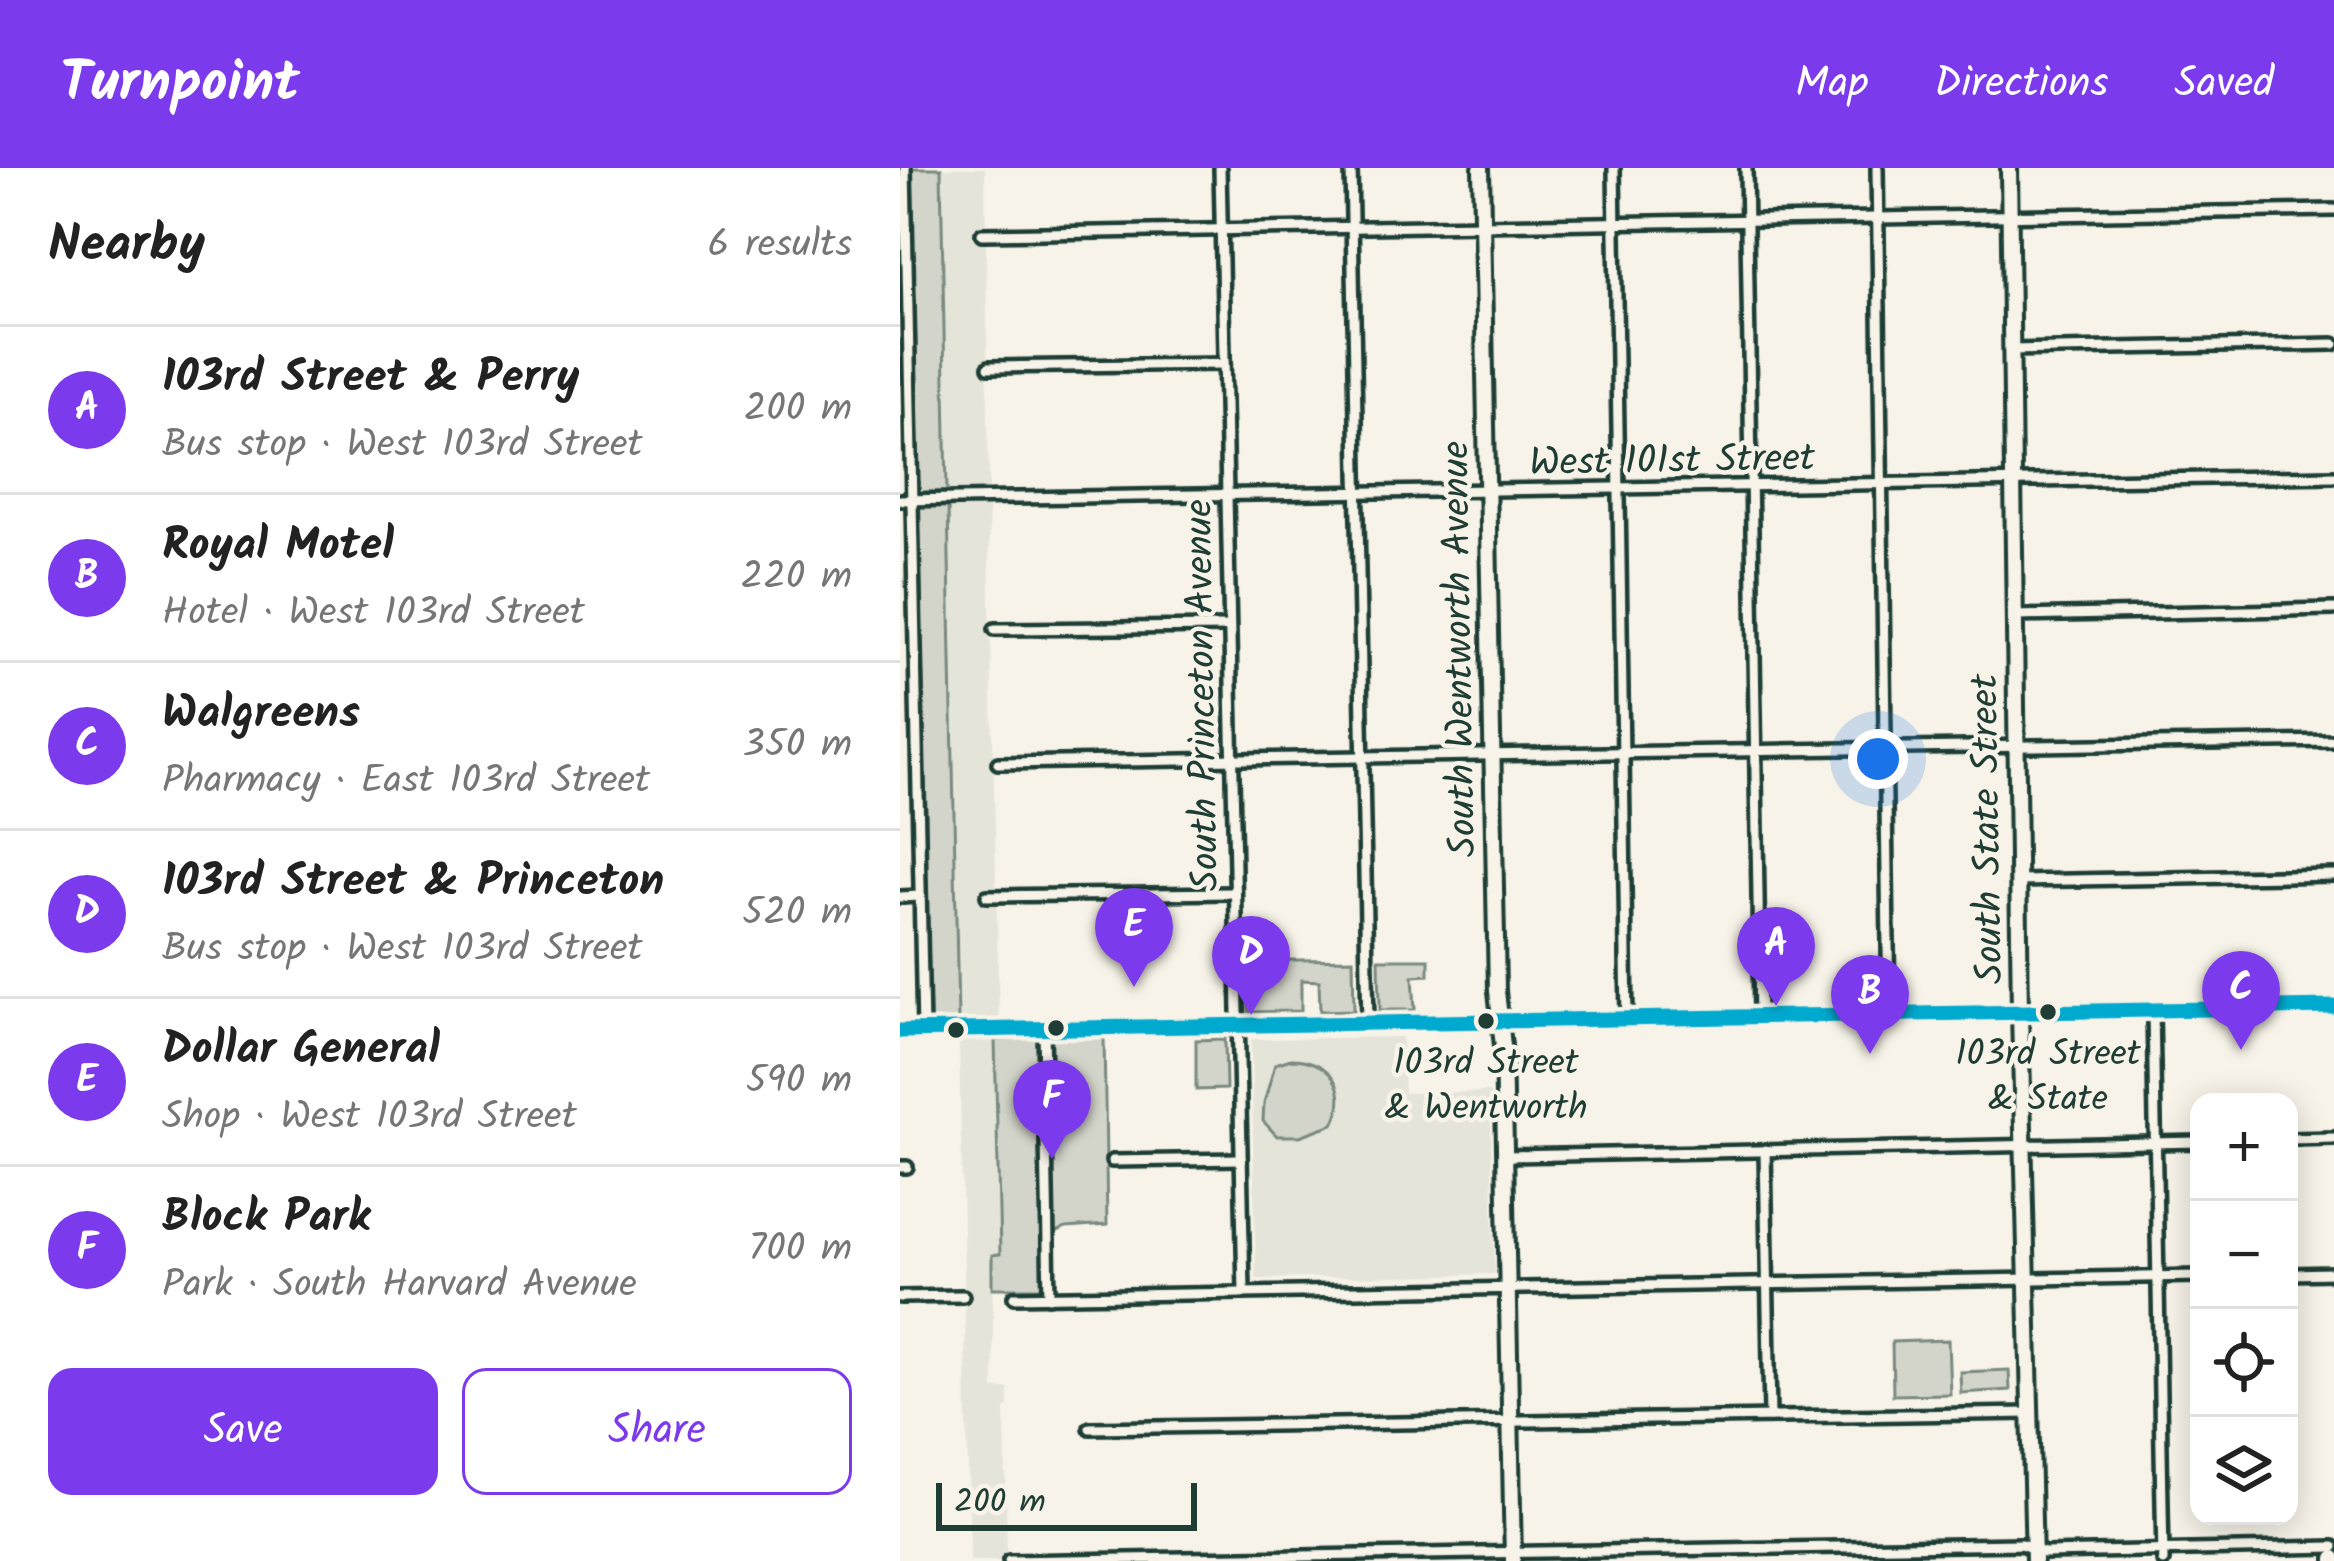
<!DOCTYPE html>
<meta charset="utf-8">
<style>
body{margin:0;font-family:Kalam,sans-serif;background:#f2f2f2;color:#222}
.controls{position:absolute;right:36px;bottom:36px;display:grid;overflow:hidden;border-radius:24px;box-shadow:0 6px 30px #0003}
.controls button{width:108px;height:108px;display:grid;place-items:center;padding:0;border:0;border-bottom:3px solid #e0e0e0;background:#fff;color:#222;font:60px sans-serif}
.scale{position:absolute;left:36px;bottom:30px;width:261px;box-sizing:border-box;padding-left:12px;border:6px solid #1f3d34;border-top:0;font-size:33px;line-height:42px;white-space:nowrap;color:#1f3d34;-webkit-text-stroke:9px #f7f3e8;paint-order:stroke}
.you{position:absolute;left:978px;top:591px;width:42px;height:42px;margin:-30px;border:9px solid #fff;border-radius:50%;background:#1a73e8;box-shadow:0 0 0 18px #1a73e833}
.badge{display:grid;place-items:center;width:78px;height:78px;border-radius:50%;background:#7c3aed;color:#fff;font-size:39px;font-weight:700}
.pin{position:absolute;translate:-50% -99px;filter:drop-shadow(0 3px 6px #0008)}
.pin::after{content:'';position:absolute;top:63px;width:42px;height:36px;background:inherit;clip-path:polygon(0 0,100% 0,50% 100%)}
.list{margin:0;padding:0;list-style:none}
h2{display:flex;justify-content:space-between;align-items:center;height:156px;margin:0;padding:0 48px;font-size:51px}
h2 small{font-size:39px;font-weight:400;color:#767676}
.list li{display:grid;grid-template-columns:78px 1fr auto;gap:36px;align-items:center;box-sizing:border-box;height:168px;padding:0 48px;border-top:3px solid #e0e0e0}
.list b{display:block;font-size:45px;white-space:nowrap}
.list p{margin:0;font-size:39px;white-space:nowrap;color:#767676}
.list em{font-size:39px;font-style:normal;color:#767676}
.actions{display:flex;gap:24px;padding:36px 48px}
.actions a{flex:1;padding:27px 0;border:3px solid #7c3aed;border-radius:24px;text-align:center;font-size:42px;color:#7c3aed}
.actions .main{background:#7c3aed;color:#fff}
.icon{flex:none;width:66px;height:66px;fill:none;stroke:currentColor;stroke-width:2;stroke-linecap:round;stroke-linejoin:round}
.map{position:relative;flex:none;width:1434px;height:1393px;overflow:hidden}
header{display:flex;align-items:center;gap:72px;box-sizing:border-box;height:168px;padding:0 60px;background:#7c3aed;color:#fff}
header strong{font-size:57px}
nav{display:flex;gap:66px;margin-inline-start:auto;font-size:42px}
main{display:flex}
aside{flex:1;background:#fff}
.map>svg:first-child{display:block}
.built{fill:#e5e4d9}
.green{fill:#d3d5ca;stroke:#79897f;stroke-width:3}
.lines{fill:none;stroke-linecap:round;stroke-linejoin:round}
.street-casing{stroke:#1f3d34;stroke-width:18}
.secondary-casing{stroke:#1f3d34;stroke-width:22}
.street{stroke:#f7f3e8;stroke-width:9}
.secondary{stroke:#f7f3e8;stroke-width:14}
.bus-1-casing{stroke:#f7f3e8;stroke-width:24}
.bus-1{stroke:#00a9ce;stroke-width:15}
.bus-dot{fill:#1f3d34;stroke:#f7f3e8;stroke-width:4.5}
.labels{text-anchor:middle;stroke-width:9;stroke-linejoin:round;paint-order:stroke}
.bus-label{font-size:36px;fill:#1f3d34;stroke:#f7f3e8}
.street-label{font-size:39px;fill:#1f3d34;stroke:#f7f3e8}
</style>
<header>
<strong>Turnpoint</strong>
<nav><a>Map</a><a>Directions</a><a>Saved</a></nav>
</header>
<main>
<aside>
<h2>Nearby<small>6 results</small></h2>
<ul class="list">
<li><span class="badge">A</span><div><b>103rd Street &amp; Perry</b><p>Bus stop · West 103rd Street</p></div><em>200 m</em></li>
<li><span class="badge">B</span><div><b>Royal Motel</b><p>Hotel · West 103rd Street</p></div><em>220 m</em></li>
<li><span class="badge">C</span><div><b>Walgreens</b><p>Pharmacy · East 103rd Street</p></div><em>350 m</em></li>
<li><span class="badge">D</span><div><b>103rd Street &amp; Princeton</b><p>Bus stop · West 103rd Street</p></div><em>520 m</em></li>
<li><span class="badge">E</span><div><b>Dollar General</b><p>Shop · West 103rd Street</p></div><em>590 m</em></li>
<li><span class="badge">F</span><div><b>Block Park</b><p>Park · South Harvard Avenue</p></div><em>700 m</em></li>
</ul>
<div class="actions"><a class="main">Save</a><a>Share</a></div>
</aside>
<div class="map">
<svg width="1434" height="1393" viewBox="0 0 1434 1393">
<rect width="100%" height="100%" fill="#f7f3e8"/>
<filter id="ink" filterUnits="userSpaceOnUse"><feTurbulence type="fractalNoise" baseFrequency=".00833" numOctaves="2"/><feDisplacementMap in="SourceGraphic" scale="24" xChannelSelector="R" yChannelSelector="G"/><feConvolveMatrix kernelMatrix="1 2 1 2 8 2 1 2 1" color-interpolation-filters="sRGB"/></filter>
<g filter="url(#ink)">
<!-- built -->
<g class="built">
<polygon points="41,0 85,0 89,323 47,324"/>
<polygon points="88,336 99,852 58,853 48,337"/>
<polygon points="502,869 504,925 590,924 595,1106 356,1111 351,871"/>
<polygon points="59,872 95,872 100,1087 92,1088 94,1221 109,1221 109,1239 105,1240 107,1393 70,1393"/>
</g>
<!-- green -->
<g class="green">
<polygon points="12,0 41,0 47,324 19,325"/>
<polygon points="19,337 48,337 58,853 30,853"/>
<polygon points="453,791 454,842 420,843 419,813 401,812 401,843 349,844 348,793"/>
<polygon points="479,791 529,791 529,807 513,808 515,842 480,842"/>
<polygon points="204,868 207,1057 166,1060 142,1072 143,1120 92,1120 92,1087 100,1086 95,872"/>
<polygon points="325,871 326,921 296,922 296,872"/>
<path d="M391,891C429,891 452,921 433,956L400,968H377L363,953L364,935L375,896Z"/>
<polygon points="1048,1172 1050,1226 993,1227 992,1174"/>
<polygon points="1109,1202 1110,1222 1061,1225 1060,1204"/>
</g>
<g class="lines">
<defs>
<g id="street">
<polyline points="5,0 23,862"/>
<polyline points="320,0 344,1125"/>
<polyline points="451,0 468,855"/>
<polyline points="714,0 727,851"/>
<polyline points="846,0 860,849"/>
<polyline points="977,0 989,847"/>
<polyline points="82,66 1434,42"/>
<polyline points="1111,182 1434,176"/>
<polyline points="89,199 324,196"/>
<polyline points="0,332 1434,308"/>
<polyline points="1116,448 1434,441"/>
<polyline points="95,461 329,459"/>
<polyline points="98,595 1434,573"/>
<polyline points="1118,713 1434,707"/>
<polyline points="87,728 334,725"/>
<polyline points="0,729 20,728"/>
<polyline points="1253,842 1263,1393"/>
<polyline points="144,860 149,1129"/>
<polyline points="1389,971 1434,970"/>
<polyline points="865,982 870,1249"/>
<polyline points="605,988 1299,974"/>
<polyline points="212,993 341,991"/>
<polyline points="0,999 7,999"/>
<polyline points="1389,1106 1434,1105"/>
<polyline points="0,1129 63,1128"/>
<polyline points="114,1129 1299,1108"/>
<polyline points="190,1260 1131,1245"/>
<polyline points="109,1393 1121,1376 1144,1385 1434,1379"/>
</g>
<g id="secondary">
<polyline points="581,0 597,823 603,878 613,1393"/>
<polyline points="1109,0 1120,845 1134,1393"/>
<polyline points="0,863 1434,839"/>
<polyline points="1434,1393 1434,1390"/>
</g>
</defs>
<!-- street casing -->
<use href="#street" class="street-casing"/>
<!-- secondary casing -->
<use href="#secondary" class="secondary-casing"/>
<!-- street -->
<use href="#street" class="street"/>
<!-- secondary -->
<use href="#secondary" class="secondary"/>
<defs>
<polyline id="bus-1" points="0,863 1434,839"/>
</defs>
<!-- bus-1 casing -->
<use href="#bus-1" class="bus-1-casing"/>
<!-- bus-1 -->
<use href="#bus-1" class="bus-1"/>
</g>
</g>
<!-- markers -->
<g class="bus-dot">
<circle cx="1148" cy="844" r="10"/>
<circle cx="586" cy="853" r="10"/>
<circle cx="156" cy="860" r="10"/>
<circle cx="56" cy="862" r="10"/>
</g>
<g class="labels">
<!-- bus labels -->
<g class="bus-label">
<text x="1148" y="897">103rd Street<tspan x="1148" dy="45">&amp; State</tspan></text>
<text x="586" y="906">103rd Street<tspan x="586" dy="45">&amp; Wentworth</tspan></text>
</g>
<!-- street labels -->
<g class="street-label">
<text transform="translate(772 290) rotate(-1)" y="14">West 101st Street</text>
<text transform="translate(557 481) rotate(-91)" y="14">South Wentworth Avenue</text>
<text transform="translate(300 527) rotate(-91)" y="14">South Princeton Avenue</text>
<text transform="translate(1085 661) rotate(-91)" y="14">South State Street</text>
</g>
</g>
</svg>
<div class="controls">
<button>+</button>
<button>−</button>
<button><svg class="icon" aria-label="locate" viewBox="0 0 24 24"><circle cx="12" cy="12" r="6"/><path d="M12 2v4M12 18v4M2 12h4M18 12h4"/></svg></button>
<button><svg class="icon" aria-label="layers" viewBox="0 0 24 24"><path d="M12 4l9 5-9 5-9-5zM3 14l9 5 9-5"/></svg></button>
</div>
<div class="scale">200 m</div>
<div class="you"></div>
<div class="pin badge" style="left:876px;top:838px">A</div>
<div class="pin badge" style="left:970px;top:886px">B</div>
<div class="pin badge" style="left:1341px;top:882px">C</div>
<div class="pin badge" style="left:351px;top:847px">D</div>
<div class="pin badge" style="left:234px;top:819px">E</div>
<div class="pin badge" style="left:152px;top:991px">F</div>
</div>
</main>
